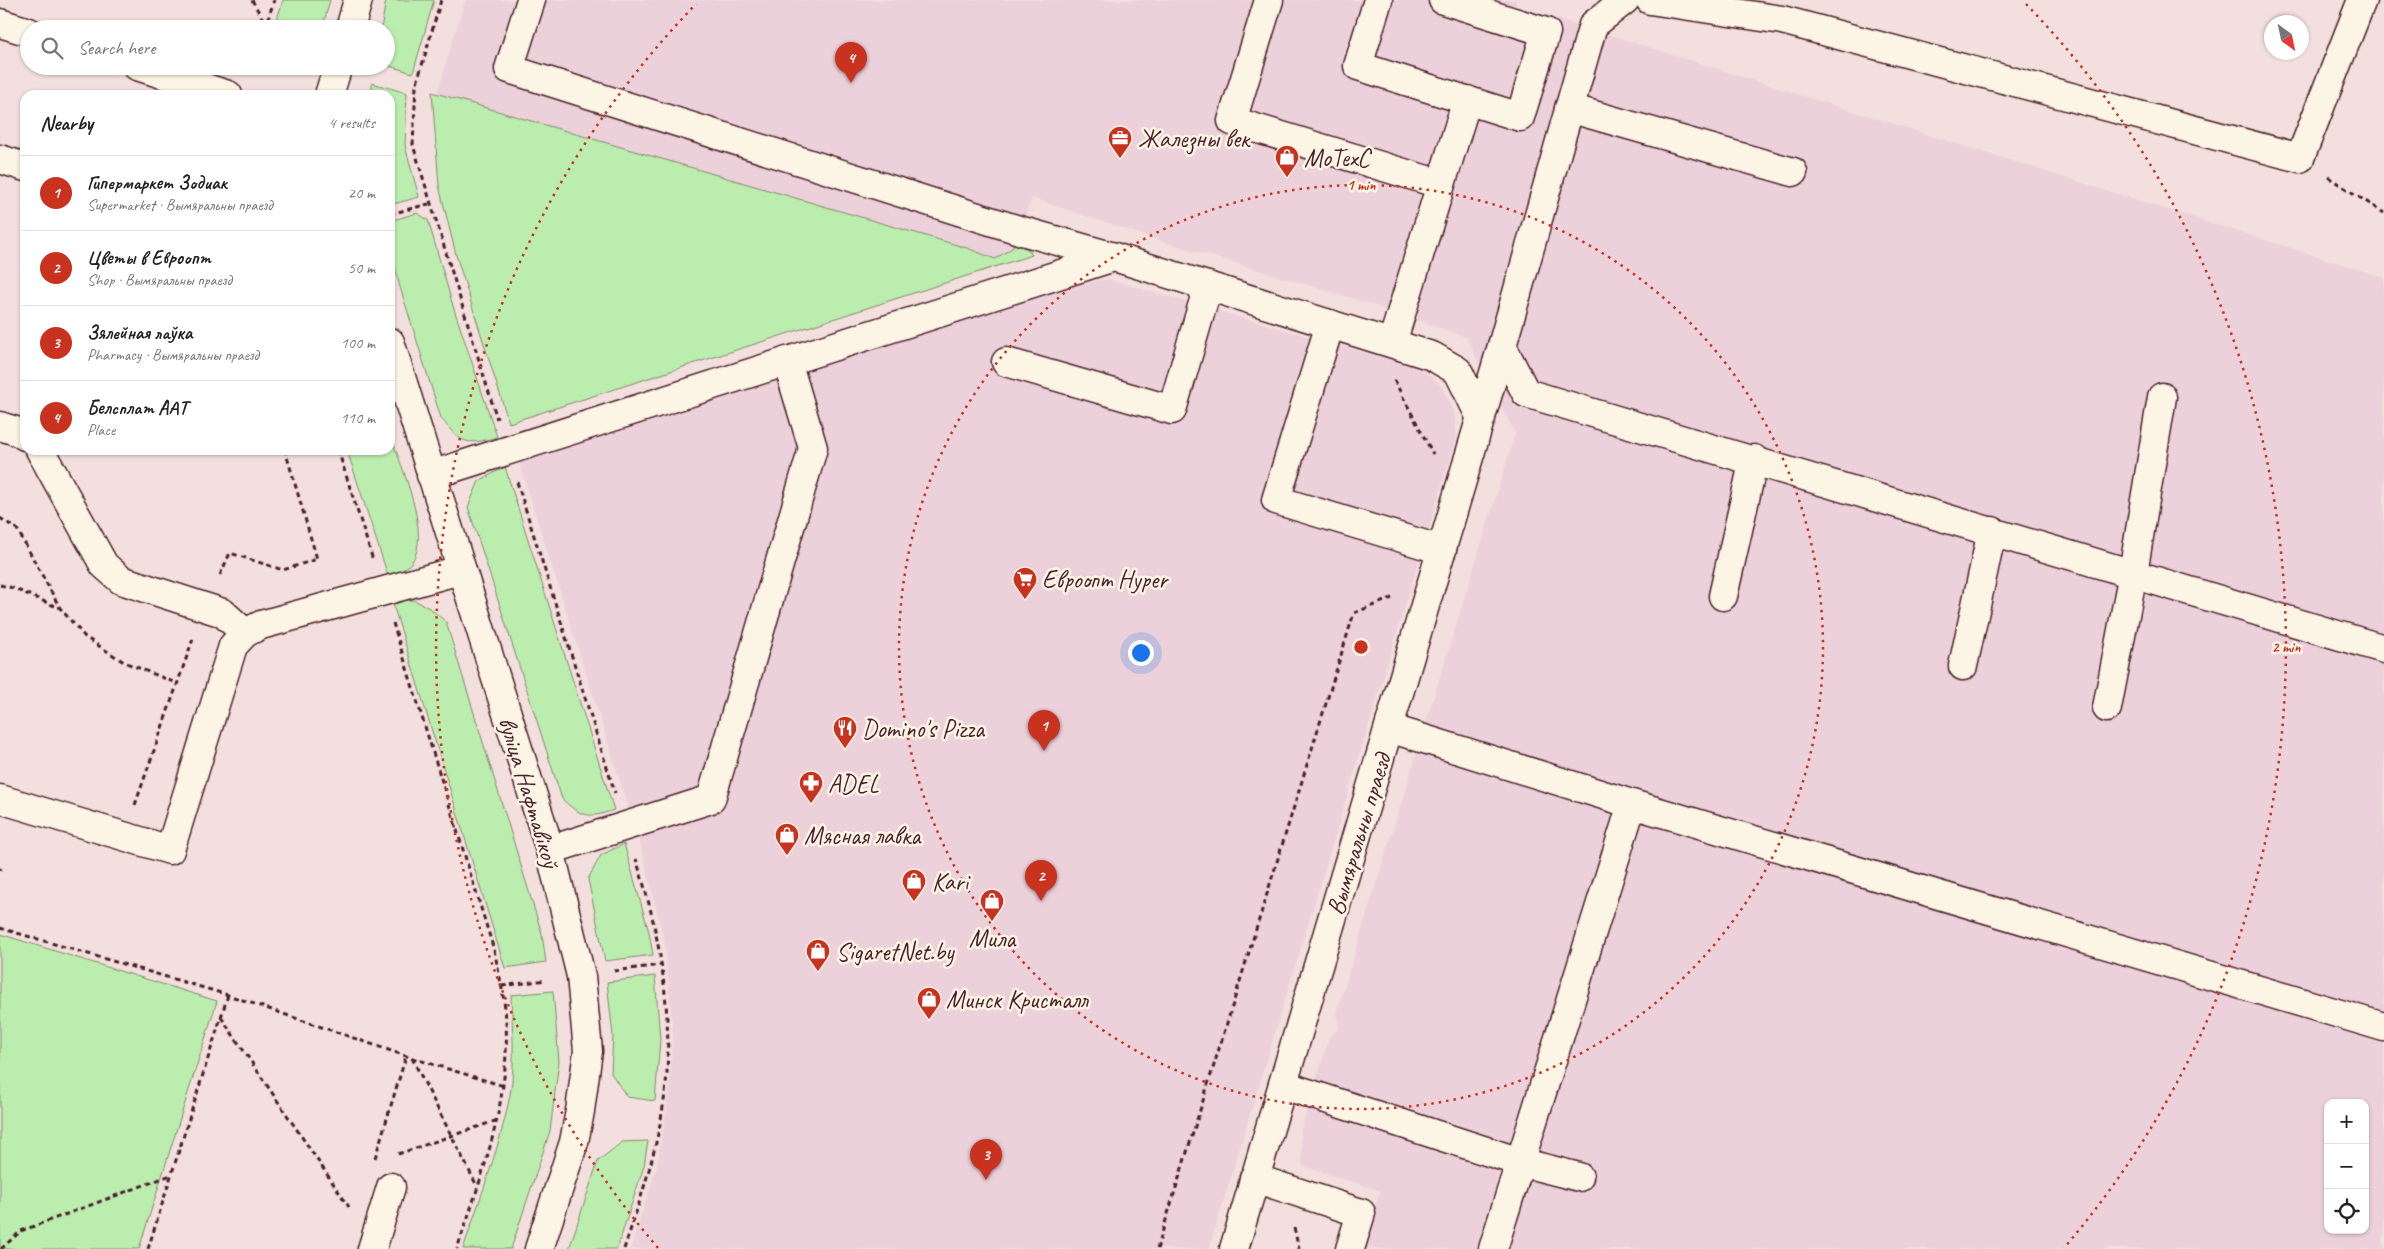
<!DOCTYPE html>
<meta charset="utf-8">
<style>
body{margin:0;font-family:Caveat,sans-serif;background:#f6f6f6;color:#222}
.controls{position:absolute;right:15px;bottom:15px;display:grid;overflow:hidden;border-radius:10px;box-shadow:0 1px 4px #0004}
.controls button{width:45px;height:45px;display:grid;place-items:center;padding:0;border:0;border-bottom:1px solid #e0e0e0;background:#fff;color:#222;font:25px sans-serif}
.compass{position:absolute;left:2264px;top:15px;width:45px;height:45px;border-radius:50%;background:#fff;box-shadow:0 1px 4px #0004;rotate:147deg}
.you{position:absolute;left:1140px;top:652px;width:18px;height:18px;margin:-12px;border:4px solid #fff;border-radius:50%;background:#1a73e8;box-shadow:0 0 0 8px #1a73e833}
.badge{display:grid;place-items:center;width:32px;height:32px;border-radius:50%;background:#c8321e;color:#fff;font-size:16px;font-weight:700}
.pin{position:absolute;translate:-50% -41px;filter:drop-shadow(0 1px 2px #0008)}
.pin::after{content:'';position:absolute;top:26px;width:18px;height:15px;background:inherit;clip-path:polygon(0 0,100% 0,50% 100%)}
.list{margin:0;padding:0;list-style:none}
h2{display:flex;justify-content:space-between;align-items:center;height:65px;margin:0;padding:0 20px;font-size:21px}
h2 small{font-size:16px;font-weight:400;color:#767676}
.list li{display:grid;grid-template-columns:32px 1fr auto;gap:15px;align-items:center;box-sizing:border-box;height:75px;padding:0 20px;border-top:1px solid #e0e0e0}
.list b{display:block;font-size:19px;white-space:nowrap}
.list p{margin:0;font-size:16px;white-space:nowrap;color:#767676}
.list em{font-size:16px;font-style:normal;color:#767676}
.icon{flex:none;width:28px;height:28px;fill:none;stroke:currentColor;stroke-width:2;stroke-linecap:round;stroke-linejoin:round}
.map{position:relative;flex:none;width:2384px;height:1249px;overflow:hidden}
.search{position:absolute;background:#fff;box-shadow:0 1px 4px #0004;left:20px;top:20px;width:375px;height:55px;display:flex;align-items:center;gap:12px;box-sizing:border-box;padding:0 18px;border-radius:28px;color:#767676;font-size:19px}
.panel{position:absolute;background:#fff;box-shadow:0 1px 4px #0004;left:20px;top:90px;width:375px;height:365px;border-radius:15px}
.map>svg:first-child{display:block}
.built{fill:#ecd1da;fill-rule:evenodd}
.green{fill:#bbeeae;stroke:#82866c}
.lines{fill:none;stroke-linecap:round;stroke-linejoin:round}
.minor-casing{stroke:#4a1f2b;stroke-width:31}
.path{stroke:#4a1f2b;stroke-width:3;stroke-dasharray:5 4;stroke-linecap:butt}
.minor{stroke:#fcf5e5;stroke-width:28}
.ring{fill:none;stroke:#c8321e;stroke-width:2.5;stroke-dasharray:2.5 5}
.labels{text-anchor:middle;stroke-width:5;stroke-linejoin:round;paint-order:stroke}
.poi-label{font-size:25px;fill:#4a1f2b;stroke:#fcf5e5;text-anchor:start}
.street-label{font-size:25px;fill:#4a1f2b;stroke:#fcf5e5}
.centre{fill:#c8321e;stroke:#fcf5e5;stroke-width:2.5}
.ring-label{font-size:15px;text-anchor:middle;font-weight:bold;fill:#c8321e;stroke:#fcf5e5;stroke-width:5;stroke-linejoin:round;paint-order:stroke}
</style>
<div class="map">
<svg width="2384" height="1249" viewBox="0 0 2384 1249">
<rect width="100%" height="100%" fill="#f3e0de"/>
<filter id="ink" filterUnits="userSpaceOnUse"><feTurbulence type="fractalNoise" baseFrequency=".02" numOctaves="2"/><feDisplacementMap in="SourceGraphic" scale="10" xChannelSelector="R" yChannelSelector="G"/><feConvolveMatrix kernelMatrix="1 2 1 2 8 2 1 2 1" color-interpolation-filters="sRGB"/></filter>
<g filter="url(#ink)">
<!-- built -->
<g class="built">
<path d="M465,0H1516V6L2384,277V1249H1362L1380,1191L1302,1166L1301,1130L1330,1035L1339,1029L1336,1014L1515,434L1466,337L1361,301L1161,241L1032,198L1012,248L995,259L967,248L437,94ZM2328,1103H2365V1230H2328Z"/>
<polygon points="1107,279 1423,369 1441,386 1454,410 1457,436 1209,1249 630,1249 656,1169 669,1095 673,1036 665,945 641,847 519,463 1084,282"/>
</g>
<!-- green -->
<g class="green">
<polygon points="283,0 330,0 322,29 274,29"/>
<polygon points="386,0 434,0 413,73 386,65 386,29 381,29"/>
<polygon points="372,83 407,93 405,146 419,197 390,205 390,95 372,95"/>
<polygon points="432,92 967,248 995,259 1012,248 1014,244 1028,249 1032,255 509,423 456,255 439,186"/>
<path d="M417,213L428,220L453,306L497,437C466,446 461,444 441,418L400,287L390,248V221Z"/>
<path d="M390,433C400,465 433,535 411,563C406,569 395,574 389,579L347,450H390Z"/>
<path d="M505,467L614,810C589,819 581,817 562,799L468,507L479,481Z"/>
<polygon points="414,600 431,609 446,622 542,934 546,962 505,968 392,601"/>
<polygon points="624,844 649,932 653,955 605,961 588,879 601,855"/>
<polygon points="0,934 217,1001 139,1249 0,1249"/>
<polygon points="655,976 660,1039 655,1101 627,1097 611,1073 613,1036 607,982"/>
<path d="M553,991L559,1061L550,1131L511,1249H463C480,1198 500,1147 510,1095C516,1063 512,1027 511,995Z"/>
<polygon points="648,1141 644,1166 617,1249 569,1249 598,1161 622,1142"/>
</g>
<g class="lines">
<defs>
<g id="minor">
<polyline points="531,0 509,69 1019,230 1114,257"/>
<polyline points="1269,0 1232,121 1440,184"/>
<polyline points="1378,0 1358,66 1520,117 1546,32 1443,0"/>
<polyline points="1625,0 1593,25 1502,346 1526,393 2384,649"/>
<polyline points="1650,0 1782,20 2300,158 2362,0"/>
<polyline points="0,23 29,32"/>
<polyline points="350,29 358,0"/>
<polyline points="137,66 228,95"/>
<polyline points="329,95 338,66"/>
<polyline points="1569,108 1793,172"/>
<polyline points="0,159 25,167"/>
<polyline points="1330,324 1276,500 1442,550"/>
<polyline points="390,342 550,850 581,976 588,1051 580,1111 574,1142 539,1249"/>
<polyline points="1392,343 1467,100"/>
<polyline points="1006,362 1172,410 1208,286"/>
<polyline points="0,426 19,432 25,436"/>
<polyline points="40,450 104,565 121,580 223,613 245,633"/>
<polyline points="431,475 1114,257 1432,356 1458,371 1481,418"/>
<polyline points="1723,596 1754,459"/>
<polyline points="1963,666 1992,531"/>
<polyline points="2107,708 2133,573 2162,397"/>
<polyline points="1389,728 1632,804 2384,1027"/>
<polyline points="0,799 170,850 233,646 245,633 261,625 460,570"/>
<polyline points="550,850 711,799 813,448 787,361"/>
<polyline points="1283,1085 1520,1162 1579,1177"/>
<polyline points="1253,1183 1254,1178 1361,1213 1350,1249"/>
<polyline points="372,1249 391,1187"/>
<polyline points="1234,1249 1502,346"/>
<polyline points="1493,1249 1632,804"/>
</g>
</defs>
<!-- minor casing -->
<use href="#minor" class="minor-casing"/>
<!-- path -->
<g class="path">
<polyline points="252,0 266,25"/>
<polyline points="441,0 416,86 413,145 497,419"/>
<polyline points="265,29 274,0"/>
<polyline points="252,73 254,66"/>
<polyline points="2328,177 2384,213"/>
<polyline points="390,214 429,204"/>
<polyline points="1394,380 1433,454"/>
<polyline points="338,450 373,560"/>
<polyline points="517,482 615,793"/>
<polyline points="0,518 17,529 60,608 85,637 124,662 176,683"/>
<polyline points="220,575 230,553 283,570 317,559 285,450"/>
<polyline points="0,585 13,588 59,608"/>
<path d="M393,623L494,950C499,974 505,998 506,1022C510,1102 482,1175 457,1249"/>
<polyline points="135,805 193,639"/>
<polyline points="0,870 1,868"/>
<polyline points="0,928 228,995 412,1058 504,1086"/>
<polyline points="614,971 661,965"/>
<polyline points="502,986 546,980"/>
<polyline points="221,1017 349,1207"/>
<polyline points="412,1058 477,1186"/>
<polyline points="398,1154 498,1120"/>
<polyline points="375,1158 406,1056"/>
<polyline points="1294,1228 1299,1249"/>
<polyline points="1,1249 21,1231 171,1175"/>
<polyline points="148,1249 228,995"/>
<path d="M624,1249C643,1192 663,1133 667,1072C671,1000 658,927 636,859"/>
<polyline points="1157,1249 1354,613 1392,598"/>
</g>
<!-- minor -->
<use href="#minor" class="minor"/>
</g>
</g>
<!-- distance rings -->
<g class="ring">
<circle cx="1361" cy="647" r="462"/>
<path d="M658 1248A925 925 0 0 1 696 4M2026 4A925 925 0 0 1 2064 1248"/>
</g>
<!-- icons -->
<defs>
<symbol id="office-pin" viewBox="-11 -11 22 30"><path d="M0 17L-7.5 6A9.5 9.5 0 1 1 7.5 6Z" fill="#c8321e" stroke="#fcf5e5"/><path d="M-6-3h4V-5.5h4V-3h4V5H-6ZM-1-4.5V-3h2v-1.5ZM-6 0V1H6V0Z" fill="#fff"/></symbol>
<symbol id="shop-pin" viewBox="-11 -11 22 30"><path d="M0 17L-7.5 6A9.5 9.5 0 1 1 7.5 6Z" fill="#c8321e" stroke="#fcf5e5"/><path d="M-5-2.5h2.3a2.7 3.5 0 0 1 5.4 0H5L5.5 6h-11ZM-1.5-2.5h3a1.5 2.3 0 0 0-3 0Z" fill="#fff"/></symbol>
<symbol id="supermarket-pin" viewBox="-11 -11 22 30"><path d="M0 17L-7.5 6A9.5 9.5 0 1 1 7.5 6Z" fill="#c8321e" stroke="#fcf5e5"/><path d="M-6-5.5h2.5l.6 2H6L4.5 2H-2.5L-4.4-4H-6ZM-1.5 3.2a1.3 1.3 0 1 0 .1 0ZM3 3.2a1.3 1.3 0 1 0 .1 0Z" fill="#fff"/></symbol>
<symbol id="restaurant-pin" viewBox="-11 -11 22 30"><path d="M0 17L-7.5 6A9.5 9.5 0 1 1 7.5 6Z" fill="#c8321e" stroke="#fcf5e5"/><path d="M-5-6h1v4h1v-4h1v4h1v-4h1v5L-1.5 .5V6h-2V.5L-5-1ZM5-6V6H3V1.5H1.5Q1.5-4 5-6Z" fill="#fff"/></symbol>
<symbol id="pharmacy-pin" viewBox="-11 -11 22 30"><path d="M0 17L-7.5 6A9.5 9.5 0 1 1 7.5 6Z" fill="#c8321e" stroke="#fcf5e5"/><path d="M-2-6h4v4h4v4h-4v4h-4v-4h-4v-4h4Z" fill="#fff"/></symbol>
</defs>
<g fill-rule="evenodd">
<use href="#office-pin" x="1106" y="124" width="28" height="38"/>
<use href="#shop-pin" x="1273" y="143" width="28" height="38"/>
<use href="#supermarket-pin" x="1011" y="565" width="28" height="38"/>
<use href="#restaurant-pin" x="831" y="714" width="28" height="38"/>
<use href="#pharmacy-pin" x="797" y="769" width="28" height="38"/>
<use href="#shop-pin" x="773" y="821" width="28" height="38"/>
<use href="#shop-pin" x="900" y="867" width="28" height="38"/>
<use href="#shop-pin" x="978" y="887" width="28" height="38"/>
<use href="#shop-pin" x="804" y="937" width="28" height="38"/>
<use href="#shop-pin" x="915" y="985" width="28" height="38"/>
</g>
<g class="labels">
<!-- poi labels -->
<g class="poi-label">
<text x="1138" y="147">Жалезны век</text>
<text x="1304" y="166">MoTexC</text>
<text x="1042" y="588">Евроопт Hyper</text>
<text x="862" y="737">Domino's Pizza</text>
<text x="828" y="792">ADEL</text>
<text x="804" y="844">Мясная лавка</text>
<text x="932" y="890">Kari</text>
<text x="992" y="947" text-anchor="middle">Мила</text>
<text x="836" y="960">SigaretNet.by</text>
<text x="946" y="1008">Минск Кристалл</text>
</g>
<!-- street labels -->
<g class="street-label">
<text transform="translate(530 792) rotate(73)" y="9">вуліца Нафтавікоў</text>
<text transform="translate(1358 834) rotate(-73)" y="9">Вымяральны праезд</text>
</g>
</g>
<circle cx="1361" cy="647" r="8" class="centre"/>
<g class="ring-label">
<text x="1361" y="190">1 min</text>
<text x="2286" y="652">2 min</text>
</g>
</svg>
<div class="controls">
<button>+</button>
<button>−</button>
<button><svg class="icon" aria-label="locate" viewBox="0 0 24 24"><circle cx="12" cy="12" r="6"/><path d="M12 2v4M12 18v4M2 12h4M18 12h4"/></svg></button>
</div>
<svg class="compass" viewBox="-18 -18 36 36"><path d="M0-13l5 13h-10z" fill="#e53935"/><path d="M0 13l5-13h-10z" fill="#767676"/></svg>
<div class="you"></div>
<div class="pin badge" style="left:1044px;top:751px">1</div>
<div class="pin badge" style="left:1041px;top:901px">2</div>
<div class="pin badge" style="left:986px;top:1180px">3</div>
<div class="pin badge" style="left:851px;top:83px">4</div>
<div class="search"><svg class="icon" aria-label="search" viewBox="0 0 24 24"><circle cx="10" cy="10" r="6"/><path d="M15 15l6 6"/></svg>Search here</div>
<section class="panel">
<h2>Nearby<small>4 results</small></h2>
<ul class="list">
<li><span class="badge">1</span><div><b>Гипермаркет Зодиак</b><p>Supermarket · Вымяральны праезд</p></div><em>20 m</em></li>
<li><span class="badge">2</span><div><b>Цветы в Евроопт</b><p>Shop · Вымяральны праезд</p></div><em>50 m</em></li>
<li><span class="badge">3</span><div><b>Зялейная лаўка</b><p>Pharmacy · Вымяральны праезд</p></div><em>100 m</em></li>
<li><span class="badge">4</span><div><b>Белсплат ААТ</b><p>Place</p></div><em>110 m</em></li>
</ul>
</section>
</div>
